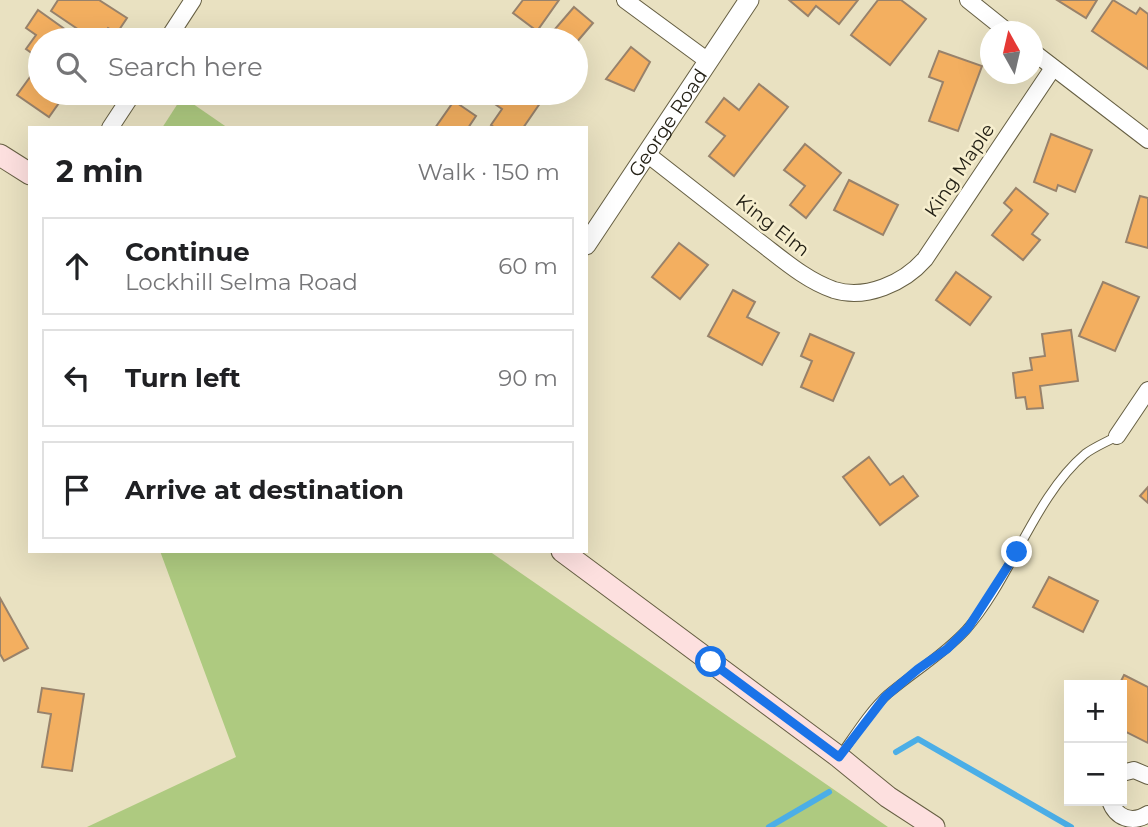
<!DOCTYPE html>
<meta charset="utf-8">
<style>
body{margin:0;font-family:Montserrat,sans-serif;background:#f2f2f2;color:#202124}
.controls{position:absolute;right:21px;bottom:21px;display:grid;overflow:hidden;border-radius:0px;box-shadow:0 7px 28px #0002}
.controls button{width:63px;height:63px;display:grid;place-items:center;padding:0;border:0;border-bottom:2px solid #e0e0e0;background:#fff;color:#202124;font:35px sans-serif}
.compass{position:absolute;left:980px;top:21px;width:63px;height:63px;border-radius:50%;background:#fff;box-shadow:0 7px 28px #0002;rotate:352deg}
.stop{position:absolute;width:21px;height:21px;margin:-16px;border:5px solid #1a73e8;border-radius:50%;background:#fff}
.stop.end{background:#1a73e8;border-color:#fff;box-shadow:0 2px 7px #0008}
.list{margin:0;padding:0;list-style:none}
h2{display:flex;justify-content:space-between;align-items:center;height:91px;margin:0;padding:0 28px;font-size:30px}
h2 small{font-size:23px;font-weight:400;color:#757577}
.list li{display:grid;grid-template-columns:46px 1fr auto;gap:21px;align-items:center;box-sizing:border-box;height:98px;margin:0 14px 14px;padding:0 14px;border:2px solid #e0e0e0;border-radius:0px}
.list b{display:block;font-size:26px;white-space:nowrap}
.list p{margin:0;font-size:23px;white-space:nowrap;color:#757577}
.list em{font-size:23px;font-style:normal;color:#757577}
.icon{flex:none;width:38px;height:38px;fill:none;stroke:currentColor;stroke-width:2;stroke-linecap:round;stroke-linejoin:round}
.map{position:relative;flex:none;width:1148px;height:827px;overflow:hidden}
.search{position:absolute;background:#fff;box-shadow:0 7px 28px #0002;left:28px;top:28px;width:560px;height:77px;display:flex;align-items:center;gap:18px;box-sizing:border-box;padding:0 24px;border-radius:38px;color:#757577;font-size:26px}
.panel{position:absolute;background:#fff;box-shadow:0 7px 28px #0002;left:28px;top:126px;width:560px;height:427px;border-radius:0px}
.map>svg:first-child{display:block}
.green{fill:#aeca80}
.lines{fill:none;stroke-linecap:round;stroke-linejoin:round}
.stream{stroke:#4baee7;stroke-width:6}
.building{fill:#f3af60;stroke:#98826b;stroke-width:2}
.service-casing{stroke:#665f43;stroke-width:10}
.minor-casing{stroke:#665f43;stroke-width:18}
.tertiary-casing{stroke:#665f43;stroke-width:21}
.secondary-casing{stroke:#665f43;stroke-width:23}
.service{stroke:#fff;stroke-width:8}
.minor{stroke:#fff;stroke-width:16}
.tertiary{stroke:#fff;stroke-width:19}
.secondary{stroke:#fde0df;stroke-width:21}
.route{stroke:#1a73e8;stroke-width:9}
.labels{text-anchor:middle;stroke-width:5;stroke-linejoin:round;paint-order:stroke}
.street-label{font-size:19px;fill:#242116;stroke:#f6eece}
</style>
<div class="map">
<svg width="1148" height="827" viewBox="0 0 1148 827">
<rect width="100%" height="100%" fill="#e9e1c1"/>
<!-- green -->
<g class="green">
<polygon points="182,97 183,97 228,128 162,128"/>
<polygon points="160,551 489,551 888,827 87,827 236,757"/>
</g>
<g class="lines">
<!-- stream -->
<g class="stream">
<polyline points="896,752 918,739 1071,827"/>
<polyline points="769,827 829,792"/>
</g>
</g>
<!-- building -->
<g class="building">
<polygon points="58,0 99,0 127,18 117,33 108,28 100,40 94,40 51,11"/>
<polygon points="523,0 559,0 537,31 513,13"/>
<polygon points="789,0 858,0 839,24 816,6 808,16"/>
<polygon points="878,0 901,0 926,19 890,65 851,35"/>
<polygon points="1057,0 1097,0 1086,18"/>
<polygon points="1113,0 1136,14 1140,8 1148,14 1148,69 1092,31"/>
<polygon points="574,7 593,23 576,43 576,40 555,40 549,36"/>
<polygon points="38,10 80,40 40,40 40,59 26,49 36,35 26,28"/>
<polygon points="631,47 650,62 634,91 606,79"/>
<polygon points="939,51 982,66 958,131 929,121 943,82 929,77"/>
<polygon points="38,66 40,67 40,93 66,93 49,117 17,95"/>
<polygon points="759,84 788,107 734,176 709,156 725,136 706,122 724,98 739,110"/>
<polygon points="498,93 541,93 545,96 523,128 495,128 491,125 502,109 492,102"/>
<polygon points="454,101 476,116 468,128 435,128"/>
<polygon points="1051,134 1092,150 1075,192 1058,185 1056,191 1034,182"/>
<polygon points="805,144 841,173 806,218 790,205 805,186 784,170"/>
<polygon points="849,180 898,205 883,235 834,210"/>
<polygon points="1016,188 1048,214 1032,234 1040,240 1023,260 992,235 1012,210 1004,203"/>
<polygon points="1140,196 1148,198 1148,248 1126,242"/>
<polygon points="679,243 708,265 680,299 652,277"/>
<polygon points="956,272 991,297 970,325 936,300"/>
<polygon points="1103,282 1139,297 1115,351 1079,336"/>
<polygon points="733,290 755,302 747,317 779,333 762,365 708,336"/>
<polygon points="1071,330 1078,381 1040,386 1043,408 1027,409 1025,397 1016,398 1013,373 1032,370 1030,358 1045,356 1042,334"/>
<polygon points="810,334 854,353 833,401 801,387 812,361 801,356"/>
<polygon points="869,457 890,485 903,476 918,496 880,525 843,477"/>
<polygon points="1148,487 1148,503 1140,496"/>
<polygon points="1049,577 1098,601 1083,632 1033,607"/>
<polygon points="0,598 28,648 4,661 0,654"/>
<polygon points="1124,675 1148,687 1148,743 1122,730 1122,685 1119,685"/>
<polygon points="42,688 84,694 72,771 42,767 51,714 38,712"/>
</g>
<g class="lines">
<defs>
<path id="service" d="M839,757C854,736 869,711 888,694C914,672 943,655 966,630C1011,580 1034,497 1085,454C1094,447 1107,442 1117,436"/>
<g id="minor">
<polyline points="625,0 708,61"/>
<polyline points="968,0 1008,32"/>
<polyline points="167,40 193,0"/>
<polyline points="1032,51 1148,140"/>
<polyline points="110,128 133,93"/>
<path d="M647,154C684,183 720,211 757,240C781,258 805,280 834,290C866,300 904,283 925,259L1053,68"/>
<polyline points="1117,436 1148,390"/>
<polyline points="1122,773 1134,770 1148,776"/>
<path d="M1110,801C1116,818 1132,824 1148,814"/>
</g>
<g id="tertiary">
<path id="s1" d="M586,245L749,0"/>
</g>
<g id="secondary">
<polyline points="0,155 30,174"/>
<polyline points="562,551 839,757 888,797 934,827"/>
</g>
</defs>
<!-- service casing -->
<use href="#service" class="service-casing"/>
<!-- minor casing -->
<use href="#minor" class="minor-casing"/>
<!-- tertiary casing -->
<use href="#tertiary" class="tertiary-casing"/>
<!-- secondary casing -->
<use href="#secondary" class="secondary-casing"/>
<!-- service -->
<use href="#service" class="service"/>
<!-- minor -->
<use href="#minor" class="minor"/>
<!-- tertiary -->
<use href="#tertiary" class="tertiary"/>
<!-- secondary -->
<use href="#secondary" class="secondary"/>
</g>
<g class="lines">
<!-- route -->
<polyline class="route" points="711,662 839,757 885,697 918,669 947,649 968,628 1017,552"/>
</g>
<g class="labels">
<!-- street labels -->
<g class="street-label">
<text dy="7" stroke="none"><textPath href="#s1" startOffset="147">George Road</textPath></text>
<text transform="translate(959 170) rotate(-56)" y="7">King Maple</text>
<text transform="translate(773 225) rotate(38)" y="7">King Elm</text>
</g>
</g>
</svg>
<div class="controls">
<button>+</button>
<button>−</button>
</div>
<svg class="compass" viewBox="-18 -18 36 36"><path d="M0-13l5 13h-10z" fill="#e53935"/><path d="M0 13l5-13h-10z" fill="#757577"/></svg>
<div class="stop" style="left:711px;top:662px"></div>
<div class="stop end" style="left:1017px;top:552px"></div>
<div class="search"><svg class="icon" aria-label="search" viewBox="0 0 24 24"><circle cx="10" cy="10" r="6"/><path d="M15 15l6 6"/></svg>Search here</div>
<section class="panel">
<h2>2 min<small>Walk · 150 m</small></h2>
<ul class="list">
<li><svg class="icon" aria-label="ahead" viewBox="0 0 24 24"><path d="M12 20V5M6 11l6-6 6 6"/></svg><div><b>Continue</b><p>Lockhill Selma Road</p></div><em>60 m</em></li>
<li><svg class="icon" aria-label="left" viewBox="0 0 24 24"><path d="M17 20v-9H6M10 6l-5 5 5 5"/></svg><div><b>Turn left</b></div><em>90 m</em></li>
<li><svg class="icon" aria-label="arrive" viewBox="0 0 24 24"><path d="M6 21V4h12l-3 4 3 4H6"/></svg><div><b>Arrive at destination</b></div></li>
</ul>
</section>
</div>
